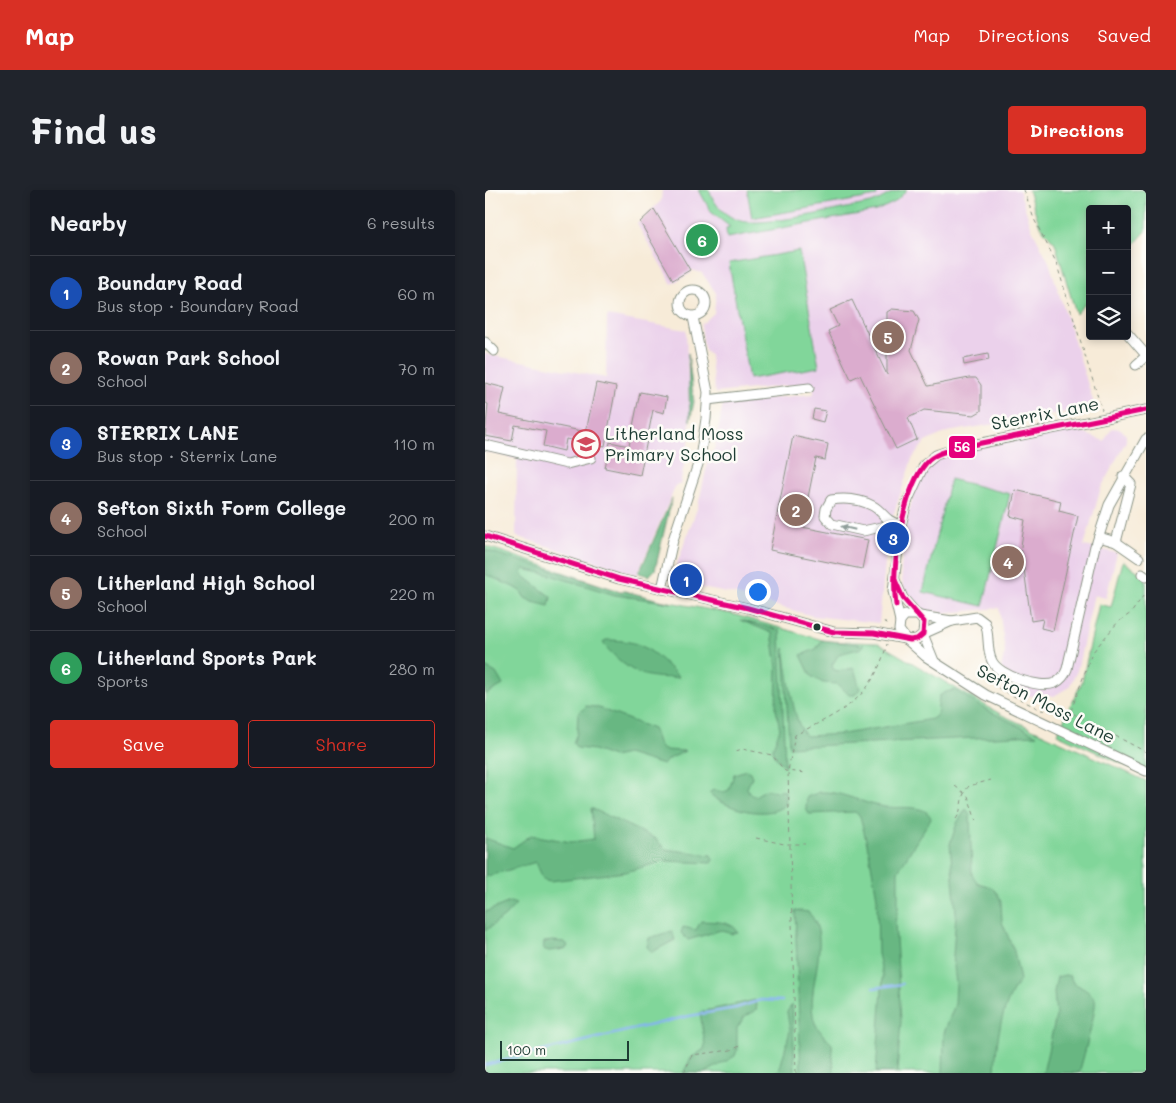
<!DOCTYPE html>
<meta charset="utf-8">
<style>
body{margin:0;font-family:Mali,sans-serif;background:#20242c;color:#f1f3f6}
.controls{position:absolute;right:15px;top:15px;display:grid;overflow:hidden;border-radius:5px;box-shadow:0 2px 8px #0003}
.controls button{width:45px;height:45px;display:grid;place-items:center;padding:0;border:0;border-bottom:1px solid #363941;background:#171b24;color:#f1f3f6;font:25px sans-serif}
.scale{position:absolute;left:15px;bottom:12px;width:129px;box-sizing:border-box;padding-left:5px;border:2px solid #1f3d34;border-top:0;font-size:14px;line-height:18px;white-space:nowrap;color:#1f3d34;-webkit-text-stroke:4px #fdfcf7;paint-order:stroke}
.you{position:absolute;left:272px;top:401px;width:18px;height:18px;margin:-12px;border:4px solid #fff;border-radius:50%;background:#1a73e8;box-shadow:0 0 0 8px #1a73e833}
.badge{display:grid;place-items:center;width:32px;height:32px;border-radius:50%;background:#d93025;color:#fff;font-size:16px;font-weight:700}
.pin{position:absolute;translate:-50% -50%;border:2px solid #fff;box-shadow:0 1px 5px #0006}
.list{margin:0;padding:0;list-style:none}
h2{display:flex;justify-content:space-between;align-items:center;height:65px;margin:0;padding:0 20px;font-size:21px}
h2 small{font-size:16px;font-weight:400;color:#9ea1a6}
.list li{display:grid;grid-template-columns:32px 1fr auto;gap:15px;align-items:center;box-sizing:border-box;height:75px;padding:0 20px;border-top:1px solid #363941}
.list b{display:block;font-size:19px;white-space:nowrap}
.list p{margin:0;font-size:16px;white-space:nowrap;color:#9ea1a6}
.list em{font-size:16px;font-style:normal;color:#9ea1a6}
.actions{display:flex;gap:10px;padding:15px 20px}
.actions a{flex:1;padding:11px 0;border:1px solid #d93025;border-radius:5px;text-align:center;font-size:18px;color:#d93025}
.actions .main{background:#d93025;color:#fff}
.icon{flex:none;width:28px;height:28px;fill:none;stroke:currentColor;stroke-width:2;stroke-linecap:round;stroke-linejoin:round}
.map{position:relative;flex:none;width:661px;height:883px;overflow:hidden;border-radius:5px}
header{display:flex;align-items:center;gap:30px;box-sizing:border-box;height:70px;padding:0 25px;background:#d93025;color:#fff}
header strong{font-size:24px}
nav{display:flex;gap:28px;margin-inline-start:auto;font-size:18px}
.intro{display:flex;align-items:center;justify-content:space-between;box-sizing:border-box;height:120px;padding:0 30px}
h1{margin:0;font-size:35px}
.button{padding:12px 22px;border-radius:5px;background:#d93025;color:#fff;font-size:18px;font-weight:700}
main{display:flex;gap:30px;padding:0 30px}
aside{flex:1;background:#171b24;border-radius:5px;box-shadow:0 2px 8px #0003}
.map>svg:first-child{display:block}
.built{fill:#ebd1eb}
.green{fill:#81d69a;stroke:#508a67}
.forest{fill:#68b782;stroke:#447a5b}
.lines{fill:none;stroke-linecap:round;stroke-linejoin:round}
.stream{stroke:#84b3ef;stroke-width:2.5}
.building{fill:#dbacce}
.minor-casing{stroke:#8b9486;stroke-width:11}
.path{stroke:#8b9486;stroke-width:1;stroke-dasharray:4 4;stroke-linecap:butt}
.minor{stroke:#fff;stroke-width:9}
.bus-1-casing{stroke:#fdfcf7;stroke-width:9}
.bus-1{stroke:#e5007d;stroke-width:5}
.oneway{fill:#8f9e9a}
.bus-dot{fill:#1f3d34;stroke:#fdfcf7;stroke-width:2}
.labels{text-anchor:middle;stroke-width:5;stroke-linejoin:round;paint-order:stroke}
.street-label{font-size:18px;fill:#1f3d34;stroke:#fdfcf7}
.poi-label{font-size:18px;fill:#1f3d34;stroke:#fdfcf7;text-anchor:start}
.line-badge{stroke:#fdfcf7;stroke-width:2}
.badge-label{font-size:14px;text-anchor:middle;font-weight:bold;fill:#fff}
</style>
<header>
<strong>Map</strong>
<nav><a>Map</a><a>Directions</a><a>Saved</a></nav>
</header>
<div class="intro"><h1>Find us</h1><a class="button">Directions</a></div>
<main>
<aside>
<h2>Nearby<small>6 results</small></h2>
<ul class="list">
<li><span class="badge" style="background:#1a4fb4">1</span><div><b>Boundary Road</b><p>Bus stop · Boundary Road</p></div><em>60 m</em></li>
<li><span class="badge" style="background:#8d6e63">2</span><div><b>Rowan Park School</b><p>School</p></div><em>70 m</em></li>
<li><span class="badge" style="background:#1a4fb4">3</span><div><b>STERRIX LANE</b><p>Bus stop · Sterrix Lane</p></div><em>110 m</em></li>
<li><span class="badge" style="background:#8d6e63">4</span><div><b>Sefton Sixth Form College</b><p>School</p></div><em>200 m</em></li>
<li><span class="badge" style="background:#8d6e63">5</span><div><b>Litherland High School</b><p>School</p></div><em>220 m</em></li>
<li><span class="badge" style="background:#2e9e5b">6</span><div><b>Litherland Sports Park</b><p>Sports</p></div><em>280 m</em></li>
</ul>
<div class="actions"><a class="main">Save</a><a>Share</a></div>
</aside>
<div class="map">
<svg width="661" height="883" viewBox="0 0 661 883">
<rect width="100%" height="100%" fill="#fdfcf7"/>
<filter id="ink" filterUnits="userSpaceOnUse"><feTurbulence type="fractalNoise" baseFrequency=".02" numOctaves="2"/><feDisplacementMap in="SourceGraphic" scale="10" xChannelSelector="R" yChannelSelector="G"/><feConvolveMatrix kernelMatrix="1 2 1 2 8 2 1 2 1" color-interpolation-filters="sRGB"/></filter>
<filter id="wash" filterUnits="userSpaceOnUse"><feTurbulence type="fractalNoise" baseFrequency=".0096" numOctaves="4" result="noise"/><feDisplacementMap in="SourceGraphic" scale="20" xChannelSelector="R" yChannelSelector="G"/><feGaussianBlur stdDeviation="1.12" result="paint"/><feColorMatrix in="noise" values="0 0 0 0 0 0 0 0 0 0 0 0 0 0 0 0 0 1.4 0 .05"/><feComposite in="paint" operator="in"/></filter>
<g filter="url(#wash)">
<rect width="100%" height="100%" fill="#f7ebd8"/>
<!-- built -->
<g class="built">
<polygon points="177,0 534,0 547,39 564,72 610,217 462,242 440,252 427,269 409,323 402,335 403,343 394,433 328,426 252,405 192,393 187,389 186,382 189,382 213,316 223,271 230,257 238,213 329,204 328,193 230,203 225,165 219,158 216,135 229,123 231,103 217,83 207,80 206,83 187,94 152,34 176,11"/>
<polygon points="122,126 201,140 205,246 195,295 191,295 152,385 31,346 32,269 0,262 0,164 121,188"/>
<polygon points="583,237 619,251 627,238 636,239 641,245 641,251 616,298 599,356 632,363 621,408 609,405 592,481 584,497 569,506 542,506 516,478 520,462 514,418 461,423 441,421 428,412 422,405 418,396 416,380 420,338 429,303 447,267"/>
</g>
<!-- green -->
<g class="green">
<path d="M214,0H224C229,15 241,27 256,31C278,37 360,18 386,13C401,8 406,0 422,0L410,12L391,21L242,48L241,38L245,37L226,22Z"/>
<polygon points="262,0 391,0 392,6 267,28"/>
<polygon points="543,0 661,0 661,41 642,63 642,19 605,19 605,108 591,124 570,53 555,36"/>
<polygon points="314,61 334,177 264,189 244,73"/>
<polygon points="465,289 525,304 498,416 438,402"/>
<polygon points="0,356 143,404 247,424 341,451 393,453 517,525 661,591 661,883 0,883"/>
<polygon points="638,371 661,387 661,585 572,544 597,492 614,414 626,417"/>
</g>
<!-- forest -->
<g class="forest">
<polygon points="203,163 209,212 205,231"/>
<polygon points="187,308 170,380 164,386 154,383"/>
<polygon points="0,360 135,401 140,401 186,413 130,405 62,384 38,379 37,383 40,387 66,407 64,416 48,412 40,408 35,400 0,384"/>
<polygon points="255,430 295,440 300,576 290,567 287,560 295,539 291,519 292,478 287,443"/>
<path d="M121,450C160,450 168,462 194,487C158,490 144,482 120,456L118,452Z"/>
<polygon points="337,450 379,455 377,458 354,464 347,475 348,479 352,481 369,478 375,499 370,505 364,505 353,494 338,493 326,486 316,465 331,459"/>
<path d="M299,458C302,474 308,538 322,546L358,544L447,529L452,525L454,506L461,502L470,500L502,520L552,545L304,557Z"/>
<polygon points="0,477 11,483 18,495 0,505"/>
<path d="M101,516L111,517L168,539C172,546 172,555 178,560L200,561L182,570L178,575L142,564L128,567L109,560L92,558L88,553L92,543L93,524Z"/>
<path d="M261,580L265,582L267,587L262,598L265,604L270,606L280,600L300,601L301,614C284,631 240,619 224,603L228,600L239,602L244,600L249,584Z"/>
<path d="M335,602C358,601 377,614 400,617C414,619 440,613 446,628L413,681V719L410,732L416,831L412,883L391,882L398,786L393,764L392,708L384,662L375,626L370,622L324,624L321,619L322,607Z"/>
<polygon points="106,618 171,649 180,659 226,665 228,670 226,673 180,671 140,682 65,691 58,689 51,672 0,687 0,648 28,658 46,645 86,652 109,649"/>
<path d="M481,619L485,624L487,685L493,693L506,697L512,703L516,712L517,732L529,761L535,790C516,815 511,852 510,883H458L459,843L470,814L471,794L468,766L471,723L465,654L472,633Z"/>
<polygon points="25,712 31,714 20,726 0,741 0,722"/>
<path d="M310,720L323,722C350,748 318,801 330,833C334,841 340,847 347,854L349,883H316Z"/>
<path d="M216,731C228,732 246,730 253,742L246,744L236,740L203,750L196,743L198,737L211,740Z"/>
<polygon points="187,741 190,750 167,762 162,757 164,748"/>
<polygon points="68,751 79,752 83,755 81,759 64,761 58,759 59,752"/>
<path d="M580,785L585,786L588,793C595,796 607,803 610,809C613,815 597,873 594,883H558L571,826L569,802L572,787Z"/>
<polygon points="270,810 272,815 271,820 260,826 252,838 252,860 250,866 220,883 198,883 206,868 219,859 220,855 215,822"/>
<polygon points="307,814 310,883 290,883 295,878 305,841 302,822"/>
</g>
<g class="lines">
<!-- stream -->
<g class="stream">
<polyline points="389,798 417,794"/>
<polyline points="0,875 204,826 251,818 276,810 297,811"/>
</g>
</g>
<g id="blocks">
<!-- building -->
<g class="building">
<polygon points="169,19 205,80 188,90 155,32"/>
<polygon points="367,110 402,185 402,122 407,119 429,121 434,130 426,160 443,196 484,188 491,188 496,195 496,221 489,225 439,220 423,228 432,249 411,259 375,185 366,189 343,141 353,136 345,120"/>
<polygon points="503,164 504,170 479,175 478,169"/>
<polygon points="0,193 20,198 14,224 101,242 111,193 131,197 120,256 81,249 79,261 58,256 61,241 30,235 27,251 0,246 3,214 0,213"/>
<polygon points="155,202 182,207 179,223 168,220 155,285 120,278 125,252 144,256"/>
<polygon points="329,219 341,221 338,232 327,229"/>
<polygon points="308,246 343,254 340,270 331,268 317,337 383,350 377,379 285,360"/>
<polygon points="530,300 576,311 574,321 593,326 568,441 556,438 558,429 546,431 536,356 540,330 525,326"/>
</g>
</g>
</g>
<g filter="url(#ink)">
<use href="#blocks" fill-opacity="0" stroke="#8b9486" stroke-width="1"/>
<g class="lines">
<defs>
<g id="minor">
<circle cx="208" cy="113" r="13"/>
<polyline points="642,143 661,165"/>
<polyline points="0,152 9,161"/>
<polyline points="651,175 661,166"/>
<polyline points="222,210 324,198"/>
<polyline points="0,255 82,274 106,268"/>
<path d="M410,334L378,341L347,334L340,326L341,319L346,310C359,308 375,309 388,316C399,322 399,331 416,335"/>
<polyline points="0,346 134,389 263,418 349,442 389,443 425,450 432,449 438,444 439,432 418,408 410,390"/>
<polyline points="614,347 631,352 646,294 638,286"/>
<polyline points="612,352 624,315 661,249"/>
<polyline points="631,352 654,368"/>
<polyline points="657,384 661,387"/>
<polyline points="177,399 188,350 215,268 221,229 223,202 208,127"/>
<polyline points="435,426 467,431"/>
<polyline points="415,431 408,401 416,335 422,312 439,275 451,265 472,258 661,220"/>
<path d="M438,444L467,431L492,427L500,433C505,445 501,460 507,471C514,486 555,499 570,493C576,490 580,485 582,479L610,356"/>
<polyline points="438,444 449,471"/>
<polyline points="420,448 414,440 415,431 420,425 433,425"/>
<polyline points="421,449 440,466 501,505 661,581"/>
</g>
</defs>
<!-- minor casing -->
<use href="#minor" class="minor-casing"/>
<!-- path -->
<g class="path">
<polyline points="539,0 549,29 571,72 617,220"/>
<polyline points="399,431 402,436"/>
<polyline points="507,485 509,496 556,520 589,524 661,562"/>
<polyline points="586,521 607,463 633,432 646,423 661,402"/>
<polyline points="251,561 257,559 287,565 300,581 322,583"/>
<polyline points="470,596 483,606 491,631"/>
<path d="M471,629C479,618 473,608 484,596L506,590"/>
<polyline points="271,648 299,654 320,654"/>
<polyline points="199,883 207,865 246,860 257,855"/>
<path d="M311,883L303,581L310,545C359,520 386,511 402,454"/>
</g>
<!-- minor -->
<use href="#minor" class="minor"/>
<defs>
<g id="bus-1">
<polyline points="0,346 134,389 263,418 349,442 389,443 425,450 432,449 438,444 439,432 418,408 410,390"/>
<path d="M411,415C406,380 417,301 441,273C449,264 461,261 472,258L661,220"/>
</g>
</defs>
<!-- bus-1 casing -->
<use href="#bus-1" class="bus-1-casing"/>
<!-- bus-1 -->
<use href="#bus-1" class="bus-1"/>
</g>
<!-- one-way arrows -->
<defs><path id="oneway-solid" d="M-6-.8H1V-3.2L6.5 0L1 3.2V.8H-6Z" transform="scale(1.25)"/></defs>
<use class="oneway" href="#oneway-solid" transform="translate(363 338) rotate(-167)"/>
</g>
<!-- icons -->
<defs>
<symbol id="school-ring" viewBox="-11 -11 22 22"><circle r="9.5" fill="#fdfcf7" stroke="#d1495b" stroke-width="1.5"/><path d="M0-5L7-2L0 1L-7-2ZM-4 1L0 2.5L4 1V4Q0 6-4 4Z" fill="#d1495b"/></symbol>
</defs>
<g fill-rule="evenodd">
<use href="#school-ring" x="85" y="238" width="32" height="32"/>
</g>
<!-- markers -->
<circle class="bus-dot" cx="332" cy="437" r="4.5"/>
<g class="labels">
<!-- street labels -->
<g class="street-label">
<text transform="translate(560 224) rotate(-11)" y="6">Sterrix Lane</text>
<text transform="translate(561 514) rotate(27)" y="6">Sefton Moss Lane</text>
</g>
<!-- poi labels -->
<g class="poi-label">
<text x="120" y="250">Litherland Moss<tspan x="120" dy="21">Primary School</tspan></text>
</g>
</g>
<rect class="line-badge" x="463" y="245" width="28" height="24" rx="5" fill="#e5007d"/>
<g class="badge-label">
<text x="477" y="262">56</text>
</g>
</svg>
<div class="controls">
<button>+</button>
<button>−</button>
<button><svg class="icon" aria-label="layers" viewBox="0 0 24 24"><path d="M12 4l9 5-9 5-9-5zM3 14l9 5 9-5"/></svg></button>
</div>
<div class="scale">100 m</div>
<div class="you"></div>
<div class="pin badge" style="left:201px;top:390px;background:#1a4fb4">1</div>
<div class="pin badge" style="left:311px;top:320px;background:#8d6e63">2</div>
<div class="pin badge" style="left:408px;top:348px;background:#1a4fb4">3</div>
<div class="pin badge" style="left:523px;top:372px;background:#8d6e63">4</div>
<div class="pin badge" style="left:403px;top:147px;background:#8d6e63">5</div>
<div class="pin badge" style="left:217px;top:50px;background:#2e9e5b">6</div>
</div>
</main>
